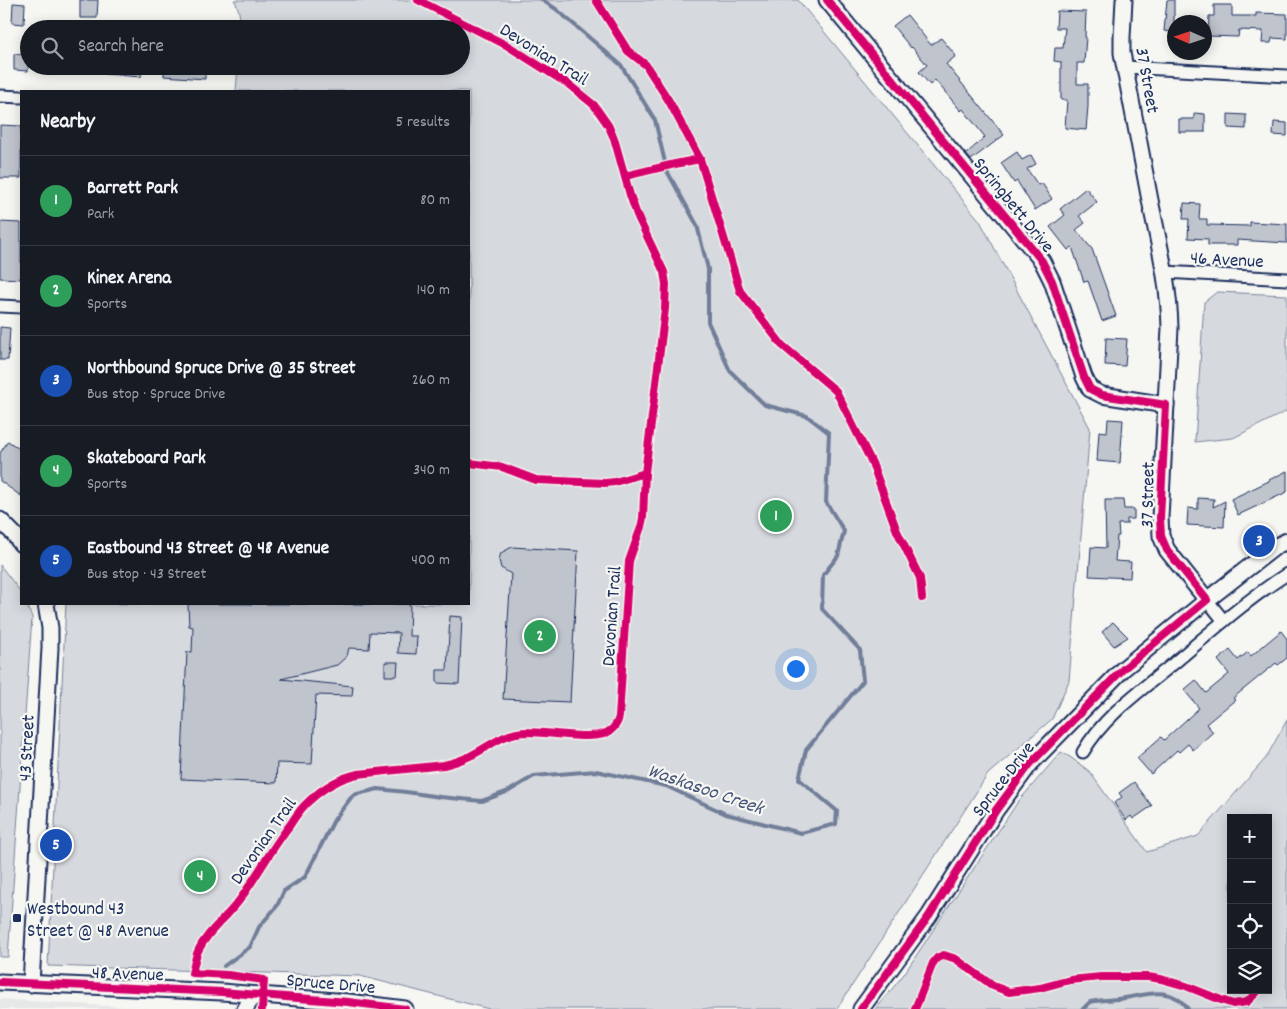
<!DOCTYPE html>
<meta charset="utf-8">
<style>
body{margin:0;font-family:Dekko,sans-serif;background:#242831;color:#f1f3f6}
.controls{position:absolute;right:15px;bottom:15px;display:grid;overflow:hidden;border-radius:0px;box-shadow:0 2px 12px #0003}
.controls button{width:45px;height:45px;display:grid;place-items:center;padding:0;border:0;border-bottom:1px solid #363941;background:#171b24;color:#f1f3f6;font:25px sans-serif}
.compass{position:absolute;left:1167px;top:15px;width:45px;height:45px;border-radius:50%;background:#171b24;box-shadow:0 2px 12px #0003;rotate:273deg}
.you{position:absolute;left:795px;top:668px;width:18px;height:18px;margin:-12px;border:4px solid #fff;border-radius:50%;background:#1a73e8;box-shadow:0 0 0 8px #1a73e833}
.badge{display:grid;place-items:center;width:32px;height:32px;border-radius:50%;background:#919bb2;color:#fff;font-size:16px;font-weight:700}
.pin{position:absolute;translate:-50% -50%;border:2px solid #fff;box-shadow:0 1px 5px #0006}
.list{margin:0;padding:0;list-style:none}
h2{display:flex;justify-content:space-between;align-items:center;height:65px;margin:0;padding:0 20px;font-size:21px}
h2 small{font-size:16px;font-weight:400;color:#9ea1a6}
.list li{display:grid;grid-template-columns:32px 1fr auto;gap:15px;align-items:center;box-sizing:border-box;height:90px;padding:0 20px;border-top:1px solid #363941}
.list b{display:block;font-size:19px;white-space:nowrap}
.list p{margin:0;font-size:16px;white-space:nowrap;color:#9ea1a6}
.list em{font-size:16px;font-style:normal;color:#9ea1a6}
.icon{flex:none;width:28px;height:28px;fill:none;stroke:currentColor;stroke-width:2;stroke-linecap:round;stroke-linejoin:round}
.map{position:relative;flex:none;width:1287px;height:1009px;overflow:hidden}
.search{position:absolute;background:#171b24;box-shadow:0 2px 12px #0003;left:20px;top:20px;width:450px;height:55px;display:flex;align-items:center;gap:12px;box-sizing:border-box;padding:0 18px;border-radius:28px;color:#9ea1a6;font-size:19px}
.panel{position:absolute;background:#171b24;box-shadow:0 2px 12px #0003;left:20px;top:90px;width:450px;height:515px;border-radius:0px}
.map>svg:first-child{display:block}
.built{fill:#e6e7e7}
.green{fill:#d6d9dd;stroke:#78849e;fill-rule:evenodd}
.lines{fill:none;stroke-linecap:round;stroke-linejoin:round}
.stream{stroke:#717e99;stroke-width:4}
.building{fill:#c0c4cd;stroke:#1b2f5e}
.minor-casing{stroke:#1b2f5e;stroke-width:15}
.tertiary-casing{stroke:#1b2f5e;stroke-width:19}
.minor{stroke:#f6f6f2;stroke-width:11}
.tertiary{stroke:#f6f6f2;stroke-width:15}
.cycleway-casing{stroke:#f6f6f2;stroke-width:11}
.cycleway{stroke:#d6006c;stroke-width:8}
.poi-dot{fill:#1b2f5e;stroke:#f6f6f2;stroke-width:2}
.labels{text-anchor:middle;stroke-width:4.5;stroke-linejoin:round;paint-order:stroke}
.street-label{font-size:19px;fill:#1b2f5e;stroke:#f6f6f2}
.poi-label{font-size:19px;fill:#1b2f5e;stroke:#f6f6f2;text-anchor:start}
.water-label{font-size:20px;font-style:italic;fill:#46567b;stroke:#f6f6f2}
</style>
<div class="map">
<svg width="1287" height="1009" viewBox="0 0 1287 1009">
<rect width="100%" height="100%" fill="#f6f6f2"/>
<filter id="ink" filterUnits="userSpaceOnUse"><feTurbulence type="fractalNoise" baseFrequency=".02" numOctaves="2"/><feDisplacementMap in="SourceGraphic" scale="10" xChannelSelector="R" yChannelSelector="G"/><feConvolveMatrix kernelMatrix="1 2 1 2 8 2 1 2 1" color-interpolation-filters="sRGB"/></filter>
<g filter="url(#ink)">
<!-- built -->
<polygon class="built" points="0,999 152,1009 0,1009"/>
<!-- green -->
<g class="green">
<path d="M234,0H798L980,221L1090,428L1069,681L1052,719L988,774L837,1009H489L360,976L48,966L66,604H469V91H236L238,66H461V29H240C241,20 239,7 234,0Z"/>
<polygon points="1217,292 1287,295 1287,411 1233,438 1195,442 1204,302"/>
<polygon points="0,565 20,591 21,594 21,604 26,604 32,617 8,957 0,957"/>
<path d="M1287,720V1009H876L904,974L1017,803L1061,752L1070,757L1089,771L1147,852L1198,836L1266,758ZM1231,818H1268V990H1231Z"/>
</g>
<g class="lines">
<!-- stream -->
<g class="stream">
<polyline points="224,966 250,947 259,927 277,906 284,891 305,877 334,820 353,795 378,789 406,792 440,797 482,801 509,791 534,776 596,771 666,786 726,814 801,833 836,824 837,811 799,779 806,750 863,681 860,650 822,609 823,575 838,556 844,531 826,502 829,433 807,416 765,405 730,371 708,322 708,269 697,225 667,171 655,120 621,65 556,9 542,0"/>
<path d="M1083,1009L1090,1002C1099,1000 1108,1000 1118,999C1144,996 1169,983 1188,1009"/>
</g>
</g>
<!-- building -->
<g class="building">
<polygon points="80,0 98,0 97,18 80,18"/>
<polygon points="1167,0 1174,0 1174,32 1164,31"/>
<polygon points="13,3 25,4 24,24 12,23"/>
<polygon points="1214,5 1232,5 1232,16 1256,16 1256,13 1287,14 1287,39 1272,38 1271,43 1262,43 1263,31 1239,30 1238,37 1208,36 1209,16 1214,16"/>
<polygon points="1057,11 1086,12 1085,37 1086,37 1084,63 1077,63 1077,84 1088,84 1088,106 1086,130 1065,128 1067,100 1061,100 1061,62 1054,61 1055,48 1063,48 1065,28 1056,28"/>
<polygon points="907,15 931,45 941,38 956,56 946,64 1004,135 971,160 966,154 985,137 963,109 961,111 935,80 930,85 919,72 927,65 912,47 911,48 893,26"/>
<polygon points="14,54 28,55 28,71 14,70"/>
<polygon points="105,66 142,66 141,77 105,74"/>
<polygon points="164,66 205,66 205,79 164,76"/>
<polygon points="1194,113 1205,114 1205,132 1179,132 1179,119 1194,119"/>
<polygon points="1228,114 1246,115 1246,129 1228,128"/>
<polygon points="1274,122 1287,123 1287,136 1273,135"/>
<polygon points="0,125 21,126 21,178 0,178"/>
<polygon points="1017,152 1022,160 1031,155 1036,164 1027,169 1038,185 1042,183 1052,199 1035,210 1017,181 1014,183 1001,163"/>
<polygon points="1086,188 1097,202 1079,216 1085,223 1076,230 1092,249 1116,316 1102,321 1088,281 1084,282 1072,247 1068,250 1050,227 1065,215 1060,209"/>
<polygon points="1184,203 1200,204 1199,219 1207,219 1207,225 1250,226 1250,222 1287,224 1287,243 1237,240 1237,245 1208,245 1208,239 1188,238 1189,219 1183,219"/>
<polygon points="0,222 21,223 21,275 20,275 20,279 0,278"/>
<polygon points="0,327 10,328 8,360 0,360"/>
<polygon points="1106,338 1127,339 1125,366 1105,365"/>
<polygon points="1108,419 1123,420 1120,463 1097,461 1099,431 1107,432"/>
<polygon points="8,441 21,450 21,496 0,481 0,453"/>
<polygon points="1287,471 1287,492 1238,515 1231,499 1269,481 1269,480"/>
<polygon points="1198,498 1214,499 1213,507 1225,501 1224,527 1187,525 1188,508 1198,509"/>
<polygon points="1105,500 1123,500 1124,509 1134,509 1134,519 1127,519 1127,524 1118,524 1119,536 1117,536 1115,561 1131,562 1130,578 1089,576 1091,547 1106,548"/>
<polygon points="512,547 578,551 570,702 503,699 511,574 501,568 499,560 501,553"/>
<polygon points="188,604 410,604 409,636 417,636 416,654 398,653 399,633 370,632 369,649 349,648 347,656 337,665 281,679 353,686 352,696 316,695 312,764 277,763 276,783 181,779 187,652 192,652 193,627 189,626"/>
<polygon points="450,616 462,617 459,684 437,683 437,670 447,670"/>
<polygon points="1113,622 1128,637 1114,646 1102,632"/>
<polygon points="1281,631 1287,639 1287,658 1278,665 1276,663 1233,698 1235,700 1206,724 1213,732 1193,750 1188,744 1179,752 1177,750 1151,774 1137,758 1161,737 1164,740 1199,708 1184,690 1196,680 1206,693 1229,674 1218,660 1230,650 1238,660 1248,652 1251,656"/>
<polygon points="385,662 398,662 397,676 385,676"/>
<polygon points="1134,782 1152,806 1133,819 1131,816 1126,820 1114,803 1122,797 1119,793"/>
</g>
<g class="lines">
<defs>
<g id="minor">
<polyline points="1125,67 1287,76"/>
<polyline points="0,96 21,97"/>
<polyline points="1165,272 1287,279"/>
<polyline points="0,306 21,307"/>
<polyline points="1207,600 1224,621"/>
<path d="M1083,752C1104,716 1140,691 1173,664C1210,633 1246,600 1287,574"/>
</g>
<g id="tertiary">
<polyline points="827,0 1042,261 1052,281 1084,377 1090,389 1102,395 1166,405"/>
<path d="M1124,0L1122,37V53C1131,100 1140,148 1149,195C1158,241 1169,281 1170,328L1160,518L1161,536L1167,550L1207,600"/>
<polyline points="0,520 14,534 21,544"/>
<polyline points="0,982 222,992 348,1002 405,1009"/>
<polyline points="31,984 50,648 50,628 46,604"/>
<polyline points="245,1009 254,995"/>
<polyline points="861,1009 929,916 996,810 1030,764 1123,669 1207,600 1276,546 1287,541"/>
</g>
</defs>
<!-- minor casing -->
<use href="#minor" class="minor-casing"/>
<!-- tertiary casing -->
<use href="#tertiary" class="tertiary-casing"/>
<!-- minor -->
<use href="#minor" class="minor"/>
<!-- tertiary -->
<use href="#tertiary" class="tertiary"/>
<defs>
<g id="cycleway">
<polyline points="596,0 628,51 646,65 649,70 669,101 700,159 740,291 782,345 836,391 872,463 897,531 920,578 922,598"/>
<polyline points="827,0 1042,261 1052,281 1084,377 1090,389 1102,395 1166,405 1160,518 1161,536 1167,550 1207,600 1123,669 1030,764 996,810 929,916 861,1009"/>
<polyline points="625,176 675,164 700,159"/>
<polyline points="469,463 502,467 536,480 605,483 615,482 645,473"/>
<polyline points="0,982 222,992 348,1002 405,1009"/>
<path d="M262,1009L264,980L228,975L192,973C194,966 195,958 198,951C208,930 228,917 241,898C258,874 272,848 290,825C295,817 301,808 309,801C323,788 339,778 358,774L444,765C453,763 462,760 470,756C489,747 503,733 525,732C539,732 553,734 567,735C586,736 613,741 619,717L629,561L641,527L643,518L645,473L665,309L666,284L664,272L637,215L630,195L614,138L608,125L594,105L568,84L508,46L418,0"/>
<polyline points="915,1009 933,963 937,958 944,955 956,959 993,986 1009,992 1040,988 1070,980 1101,977 1148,977 1161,979 1186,986 1221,1000 1233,1004 1247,1002 1259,990"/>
</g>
</defs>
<!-- cycleway casing -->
<use href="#cycleway" class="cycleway-casing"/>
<!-- cycleway -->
<use href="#cycleway" class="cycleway"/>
</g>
</g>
<!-- markers -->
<rect class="poi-dot" x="12" y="913" width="10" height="10" rx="2.5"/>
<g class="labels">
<!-- street labels -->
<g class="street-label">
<text transform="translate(545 53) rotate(32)" y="7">Devonian Trail</text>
<text transform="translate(1149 80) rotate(80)" y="7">37 Street</text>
<text transform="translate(1015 204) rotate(51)" y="7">Springbett Drive</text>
<text transform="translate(1227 258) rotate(3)" y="7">46 Avenue</text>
<text transform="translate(1146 495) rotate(-89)" y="7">37 Street</text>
<text transform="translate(610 616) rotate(-86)" y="7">Devonian Trail</text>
<text transform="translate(25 748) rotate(-87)" y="7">43 Street</text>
<text transform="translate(1002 778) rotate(-52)" y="7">Spruce Drive</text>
<text transform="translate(262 840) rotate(-55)" y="7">Devonian Trail</text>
<text transform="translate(128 972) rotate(2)" y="7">48 Avenue</text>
<text transform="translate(331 982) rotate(5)" y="7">Spruce Drive</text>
</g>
<!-- poi labels -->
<g class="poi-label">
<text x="27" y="914">Westbound 43<tspan x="27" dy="22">Street @ 48 Avenue</tspan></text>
</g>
<!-- water labels -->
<g class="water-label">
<text transform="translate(706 788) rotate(19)" y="7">Waskasoo Creek</text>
</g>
</g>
</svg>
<div class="controls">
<button>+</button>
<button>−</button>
<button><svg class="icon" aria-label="locate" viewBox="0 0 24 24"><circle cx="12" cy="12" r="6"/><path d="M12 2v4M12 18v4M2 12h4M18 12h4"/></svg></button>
<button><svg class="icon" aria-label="layers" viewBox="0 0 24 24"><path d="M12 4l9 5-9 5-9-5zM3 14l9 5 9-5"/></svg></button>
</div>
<svg class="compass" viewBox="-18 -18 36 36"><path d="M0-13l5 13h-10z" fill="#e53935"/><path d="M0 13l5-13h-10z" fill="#9ea1a6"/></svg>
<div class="you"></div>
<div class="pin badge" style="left:776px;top:516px;background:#2e9e5b">1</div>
<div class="pin badge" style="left:540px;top:636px;background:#2e9e5b">2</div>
<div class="pin badge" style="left:1259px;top:541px;background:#1a4fb4">3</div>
<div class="pin badge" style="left:200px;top:876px;background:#2e9e5b">4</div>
<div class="pin badge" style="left:56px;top:845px;background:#1a4fb4">5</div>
<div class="search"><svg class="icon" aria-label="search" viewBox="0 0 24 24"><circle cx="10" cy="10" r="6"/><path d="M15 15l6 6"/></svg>Search here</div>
<section class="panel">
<h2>Nearby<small>5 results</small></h2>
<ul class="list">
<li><span class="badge" style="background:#2e9e5b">1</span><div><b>Barrett Park</b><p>Park</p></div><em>80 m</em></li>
<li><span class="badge" style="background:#2e9e5b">2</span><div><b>Kinex Arena</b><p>Sports</p></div><em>140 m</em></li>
<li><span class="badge" style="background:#1a4fb4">3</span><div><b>Northbound Spruce Drive @ 35 Street</b><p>Bus stop · Spruce Drive</p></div><em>260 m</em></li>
<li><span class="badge" style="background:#2e9e5b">4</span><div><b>Skateboard Park</b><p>Sports</p></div><em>340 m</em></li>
<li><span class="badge" style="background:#1a4fb4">5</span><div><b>Eastbound 43 Street @ 48 Avenue</b><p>Bus stop · 43 Street</p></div><em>400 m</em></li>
</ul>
</section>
</div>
